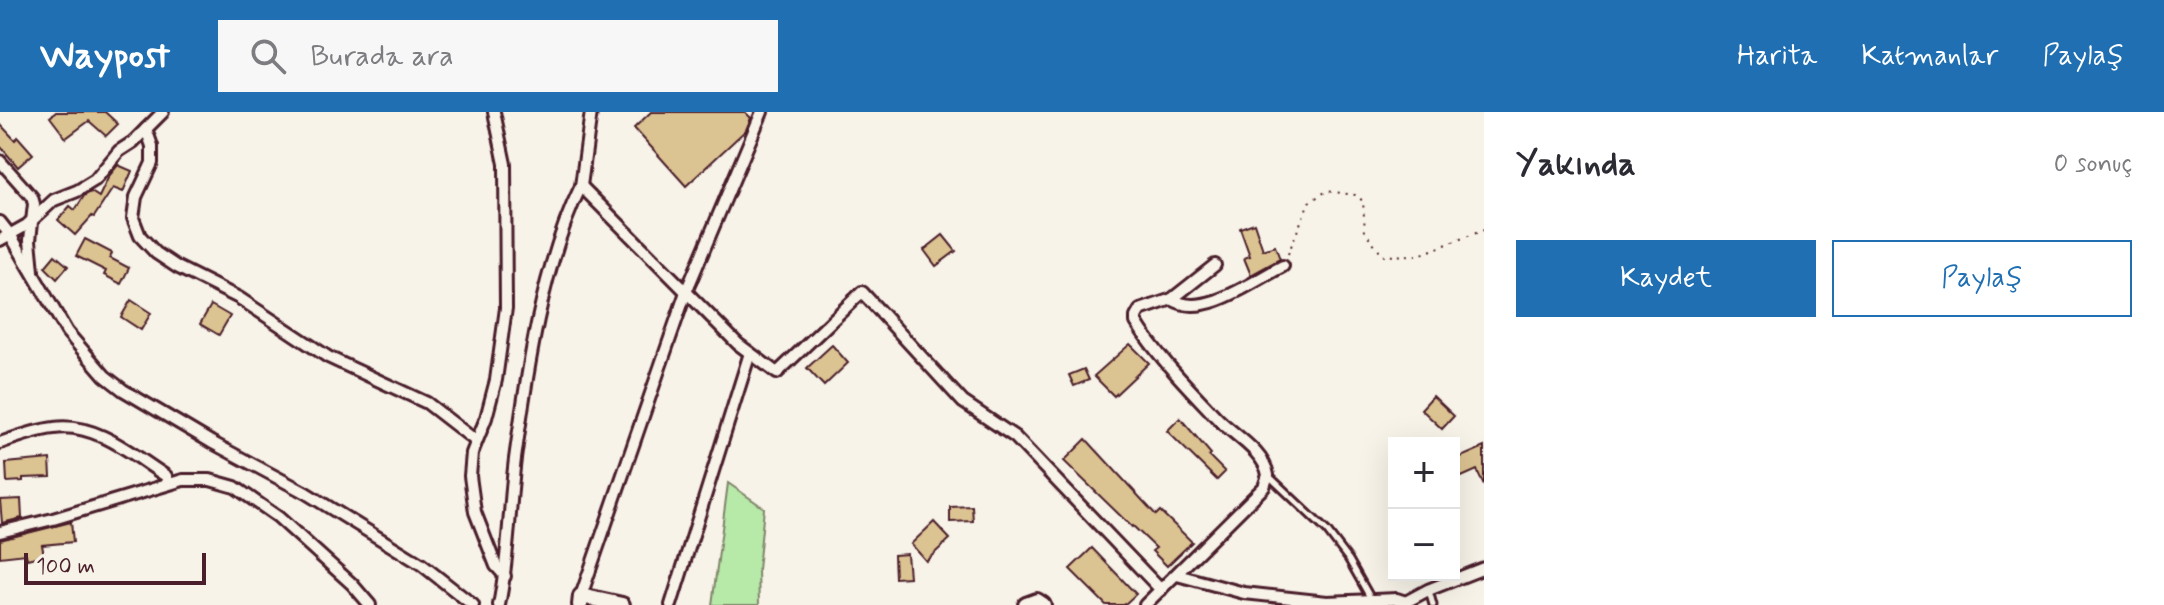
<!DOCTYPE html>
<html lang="tr">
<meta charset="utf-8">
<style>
body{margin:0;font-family:Mynerve,sans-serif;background:#f7f7f7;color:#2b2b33}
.controls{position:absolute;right:24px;bottom:24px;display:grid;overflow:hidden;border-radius:0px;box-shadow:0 8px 32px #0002}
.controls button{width:72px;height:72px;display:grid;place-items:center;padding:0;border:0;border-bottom:2px solid #e1e1e2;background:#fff;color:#2b2b33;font:40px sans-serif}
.scale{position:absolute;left:24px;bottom:20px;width:182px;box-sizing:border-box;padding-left:8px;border:4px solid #4a1f2b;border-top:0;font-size:22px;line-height:28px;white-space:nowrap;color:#4a1f2b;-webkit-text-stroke:6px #f7f3e8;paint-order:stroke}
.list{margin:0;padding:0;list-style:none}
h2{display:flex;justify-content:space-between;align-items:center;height:104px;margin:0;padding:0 32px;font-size:34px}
h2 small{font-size:26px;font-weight:400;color:#7c7c81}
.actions{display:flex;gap:16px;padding:24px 32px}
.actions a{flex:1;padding:18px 0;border:2px solid #1f6fb2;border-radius:0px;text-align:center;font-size:28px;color:#1f6fb2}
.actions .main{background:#1f6fb2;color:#fff}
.icon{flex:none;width:44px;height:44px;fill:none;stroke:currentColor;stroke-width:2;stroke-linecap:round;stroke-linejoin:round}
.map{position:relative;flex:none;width:1484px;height:493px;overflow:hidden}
header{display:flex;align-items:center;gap:48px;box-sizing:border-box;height:112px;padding:0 40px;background:#1f6fb2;color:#fff}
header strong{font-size:38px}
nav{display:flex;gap:44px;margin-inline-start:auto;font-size:28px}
.search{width:560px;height:72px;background:#f7f7f7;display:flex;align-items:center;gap:20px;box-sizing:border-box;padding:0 28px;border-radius:0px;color:#7c7c81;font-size:30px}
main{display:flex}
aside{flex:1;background:#fff}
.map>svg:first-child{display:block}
.green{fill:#b7e9a9;stroke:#80846a;stroke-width:2}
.building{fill:#dcc392;stroke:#4a1f2b;stroke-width:2}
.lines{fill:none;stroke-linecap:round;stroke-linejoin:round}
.lane-casing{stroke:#4a1f2b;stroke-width:11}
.street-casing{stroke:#4a1f2b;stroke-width:16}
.secondary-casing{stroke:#4a1f2b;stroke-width:20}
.path{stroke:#4a1f2b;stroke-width:2;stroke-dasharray:2 6;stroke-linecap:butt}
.lane{stroke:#f7f3e8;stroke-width:5}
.street{stroke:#f7f3e8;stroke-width:10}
.secondary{stroke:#f7f3e8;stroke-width:14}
</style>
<header>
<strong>Waypost</strong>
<div class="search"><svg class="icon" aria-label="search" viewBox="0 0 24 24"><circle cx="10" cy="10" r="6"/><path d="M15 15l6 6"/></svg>Burada ara</div>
<nav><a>Harita</a><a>Katmanlar</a><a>Paylaş</a></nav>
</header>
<main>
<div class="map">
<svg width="1484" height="493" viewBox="0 0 1484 493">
<rect width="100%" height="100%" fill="#f7f3e8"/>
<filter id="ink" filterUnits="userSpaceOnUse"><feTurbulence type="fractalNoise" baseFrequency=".0125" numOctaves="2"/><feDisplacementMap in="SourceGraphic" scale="16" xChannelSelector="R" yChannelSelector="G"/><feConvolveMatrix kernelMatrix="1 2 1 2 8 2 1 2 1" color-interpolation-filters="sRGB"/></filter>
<g filter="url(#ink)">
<!-- green -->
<polygon class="green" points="728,371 764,396 758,458 759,493 712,493"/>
<!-- building -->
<g class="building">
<polygon points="56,0 105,0 118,12 106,24 89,9 66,26 50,5"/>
<polygon points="651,0 745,0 751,6 746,18 686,74 634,16"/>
<polygon points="0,12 15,28 18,25 33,42 18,55 0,34"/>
<polygon points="118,53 132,59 123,80 113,76 94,105 92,104 75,123 58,108 70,94 75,98 84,84 91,80 99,85 109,64"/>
<polygon points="1254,111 1263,138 1275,134 1280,147 1251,163 1244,146 1250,144 1240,116"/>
<polygon points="943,123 956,139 936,154 924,138"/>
<polygon points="85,127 112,141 110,146 129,156 121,172 104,163 106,159 76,144"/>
<polygon points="55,143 68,154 57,167 45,155"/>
<polygon points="131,188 151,201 141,218 121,205"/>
<polygon points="211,193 230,204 219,223 200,212"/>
<polygon points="1130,232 1149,251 1114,284 1094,264"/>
<polygon points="832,233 848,251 824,274 807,256"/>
<polygon points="1084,257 1089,268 1074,274 1069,263"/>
<polygon points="1433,284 1454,304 1442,317 1421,297"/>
<polygon points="1180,306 1211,342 1209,344 1225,360 1217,368 1167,319"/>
<polygon points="1086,327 1156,403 1160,399 1192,430 1167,454 1152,439 1156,436 1133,414 1132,415 1064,349"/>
<polygon points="1484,335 1484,374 1477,358 1457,367 1454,348"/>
<polygon points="50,347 51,365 23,366 23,369 7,370 6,351"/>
<polygon points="21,387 22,406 2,411 0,388"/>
<polygon points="972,394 973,409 950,410 950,395"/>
<polygon points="71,410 73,430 42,433 44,443 27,447 26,442 0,445 0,428"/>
<polygon points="934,410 950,427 926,449 911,432"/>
<polygon points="1092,436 1136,482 1124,493 1106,493 1070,457"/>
<polygon points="907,442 909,465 895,466 894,443"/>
</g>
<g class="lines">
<defs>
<g id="lane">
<polyline points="1269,364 1327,419 1349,448 1371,487"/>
<polyline points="1429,479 1433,493"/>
</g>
<g id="street">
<polyline points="494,0 505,52 506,196 496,268 486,306 472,341 470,364 475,400 496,454 505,464"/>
<polyline points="146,17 152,34 152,51 136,85 133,106 140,124 156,141 177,155 239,186 328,245 427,291 476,329"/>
<polyline points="0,49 32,85 34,92 30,128 33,159"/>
<polyline points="581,74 591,0"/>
<polyline points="0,110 11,124 67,220 105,264 123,278 211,330 306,381 421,452 473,493"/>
<polyline points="0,128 27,113 54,88 77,79 95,68 119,39 133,30 163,0"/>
<path d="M1172,187C1203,208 1255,168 1283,154"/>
<path d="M0,331C17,325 36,318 54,316C96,310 133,343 166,364L169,371"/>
<polyline points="0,420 53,407 183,368 210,368 235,375 278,405 352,472 370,493"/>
<polyline points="1177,463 1244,481 1327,490 1397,487 1406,490"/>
<polyline points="581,484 686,180 762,0"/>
<polyline points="1402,492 1428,478 1484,456"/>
<path d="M499,493C509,445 509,396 515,347C527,260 542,153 581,74L738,232L777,261L862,180L963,290L1015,325L1161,478"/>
<polyline points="671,493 750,241"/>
<path d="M1145,493L1264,375L1268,363C1264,339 1232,322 1216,305C1188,275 1157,244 1136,210V205L1140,198L1172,187L1215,153"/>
</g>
<g id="secondary">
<polyline points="580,493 581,484 622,493"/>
<polyline points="1026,493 1037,489 1043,493"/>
</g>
</defs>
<!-- lane casing -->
<use href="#lane" class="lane-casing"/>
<!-- street casing -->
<use href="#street" class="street-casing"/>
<!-- secondary casing -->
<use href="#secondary" class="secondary-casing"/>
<!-- path -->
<polyline class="path" points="1288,142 1309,90 1327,79 1355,83 1363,89 1365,120 1384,144 1419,143 1484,118"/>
<!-- lane -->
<use href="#lane" class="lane"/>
<!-- street -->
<use href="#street" class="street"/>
<!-- secondary -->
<use href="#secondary" class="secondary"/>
</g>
</g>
</svg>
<div class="controls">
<button>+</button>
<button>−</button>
</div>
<div class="scale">100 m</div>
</div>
<aside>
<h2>Yakında<small>0 sonuç</small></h2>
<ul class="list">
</ul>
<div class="actions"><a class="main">Kaydet</a><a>Paylaş</a></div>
</aside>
</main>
